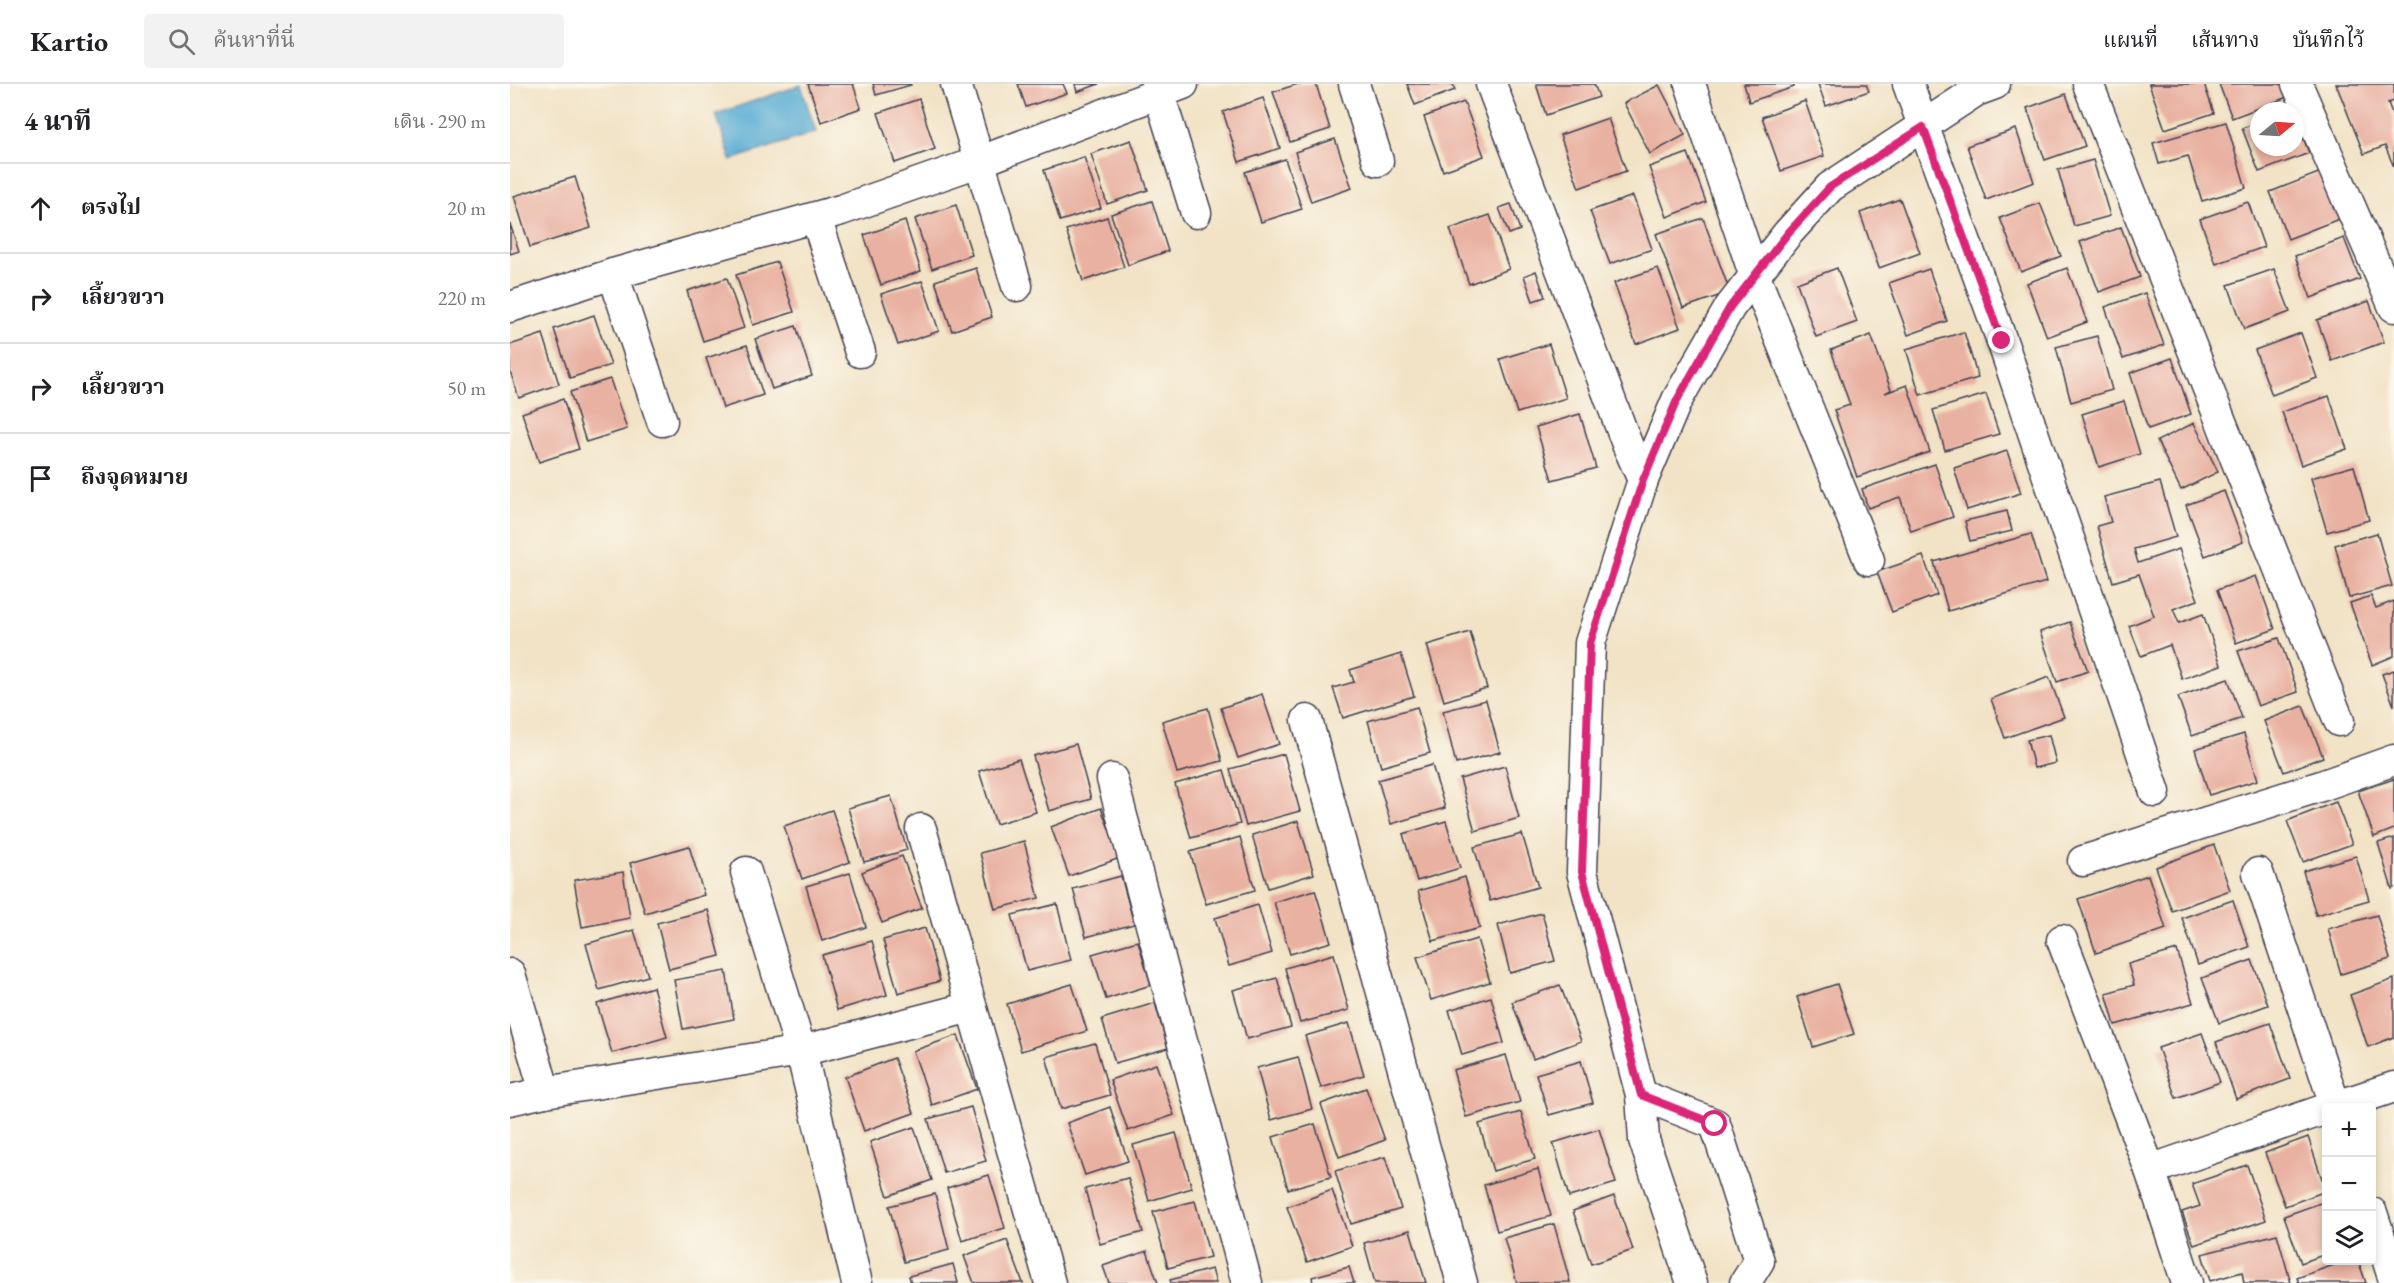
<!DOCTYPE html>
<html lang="th">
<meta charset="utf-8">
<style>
body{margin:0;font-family:"EB Garamond","Noto Serif Thai",serif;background:#f2f2f2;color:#202124}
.controls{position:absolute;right:18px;bottom:18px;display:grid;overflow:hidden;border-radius:6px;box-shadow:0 3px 9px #0003}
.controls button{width:54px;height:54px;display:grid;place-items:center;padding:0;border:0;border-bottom:2px solid #e0e0e0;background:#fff;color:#202124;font:30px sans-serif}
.compass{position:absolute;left:1740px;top:18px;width:54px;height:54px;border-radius:50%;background:#fff;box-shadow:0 3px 9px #0003;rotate:72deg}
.stop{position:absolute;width:18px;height:18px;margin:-14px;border:4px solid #db2777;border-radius:50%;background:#fff}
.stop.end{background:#db2777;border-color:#fff;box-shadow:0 2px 6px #0008}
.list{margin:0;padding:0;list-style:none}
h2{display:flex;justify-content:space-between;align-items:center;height:78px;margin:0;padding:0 24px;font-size:26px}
h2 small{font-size:20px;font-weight:400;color:#757577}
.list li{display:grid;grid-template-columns:39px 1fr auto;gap:18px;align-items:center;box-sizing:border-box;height:90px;padding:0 24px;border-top:2px solid #e0e0e0}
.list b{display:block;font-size:22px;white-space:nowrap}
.list em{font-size:20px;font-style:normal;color:#757577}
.icon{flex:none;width:33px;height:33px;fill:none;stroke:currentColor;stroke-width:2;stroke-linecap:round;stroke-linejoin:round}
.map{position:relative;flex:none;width:1884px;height:1199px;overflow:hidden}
header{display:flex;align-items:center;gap:36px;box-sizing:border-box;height:84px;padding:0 30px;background:#fff;border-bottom:2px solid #e0e0e0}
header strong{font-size:28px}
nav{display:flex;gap:33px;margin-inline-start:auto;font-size:21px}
.search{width:420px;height:54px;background:#f2f2f2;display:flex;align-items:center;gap:15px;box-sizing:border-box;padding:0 21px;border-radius:6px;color:#757577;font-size:22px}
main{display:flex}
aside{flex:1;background:#fff}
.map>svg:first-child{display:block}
.water{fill:#57acd3;stroke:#3c6787;stroke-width:1.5}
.building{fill:#e9b1a1}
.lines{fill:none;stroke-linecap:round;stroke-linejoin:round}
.minor-casing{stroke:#413f50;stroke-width:33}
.minor{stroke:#fff;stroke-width:30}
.route{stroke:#db2777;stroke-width:8}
</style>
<header>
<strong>Kartio</strong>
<div class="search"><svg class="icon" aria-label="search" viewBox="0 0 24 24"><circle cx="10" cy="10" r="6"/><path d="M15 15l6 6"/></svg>ค้นหาที่นี่</div>
<nav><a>แผนที่</a><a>เส้นทาง</a><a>บันทึกไว้</a></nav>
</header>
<main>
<aside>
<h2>4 นาที<small>เดิน · 290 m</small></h2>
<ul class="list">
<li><svg class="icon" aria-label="ahead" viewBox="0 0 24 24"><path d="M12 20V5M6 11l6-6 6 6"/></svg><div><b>ตรงไป</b></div><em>20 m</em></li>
<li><svg class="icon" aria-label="right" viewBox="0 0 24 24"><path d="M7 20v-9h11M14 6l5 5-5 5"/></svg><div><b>เลี้ยวขวา</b></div><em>220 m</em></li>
<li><svg class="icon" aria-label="right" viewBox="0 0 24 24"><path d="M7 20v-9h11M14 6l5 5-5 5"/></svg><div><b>เลี้ยวขวา</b></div><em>50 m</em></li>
<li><svg class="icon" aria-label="arrive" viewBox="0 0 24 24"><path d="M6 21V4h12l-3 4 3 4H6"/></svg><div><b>ถึงจุดหมาย</b></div></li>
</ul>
</aside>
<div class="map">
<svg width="1884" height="1199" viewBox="0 0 1884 1199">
<rect width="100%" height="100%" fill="#fbf7ec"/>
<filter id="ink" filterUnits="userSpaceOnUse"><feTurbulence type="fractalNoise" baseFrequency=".0167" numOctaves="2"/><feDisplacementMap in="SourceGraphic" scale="12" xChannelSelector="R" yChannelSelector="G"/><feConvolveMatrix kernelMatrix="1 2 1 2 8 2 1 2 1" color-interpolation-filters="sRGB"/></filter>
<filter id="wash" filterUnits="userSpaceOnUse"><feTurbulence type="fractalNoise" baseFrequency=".008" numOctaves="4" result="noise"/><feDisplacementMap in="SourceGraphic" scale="24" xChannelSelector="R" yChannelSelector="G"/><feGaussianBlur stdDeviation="1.35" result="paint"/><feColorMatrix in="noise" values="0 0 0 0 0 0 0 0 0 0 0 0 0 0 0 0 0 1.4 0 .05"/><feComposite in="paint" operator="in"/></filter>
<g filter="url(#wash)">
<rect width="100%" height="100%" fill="#f2e3c6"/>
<!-- water -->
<polygon class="water" points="291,1 306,48 221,76 206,30"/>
<g id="blocks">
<!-- building -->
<g class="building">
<polygon points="298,0 343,0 351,24 311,38"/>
<polygon points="363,0 400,0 401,1 366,11"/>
<polygon points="508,0 553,0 557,9 516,23"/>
<polygon points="565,0 589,0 567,8"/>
<polygon points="788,0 806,0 820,45 780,58 763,8"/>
<polygon points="897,0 943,0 945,6 905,21"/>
<polygon points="1026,0 1084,0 1089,13 1036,31"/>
<polygon points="1234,0 1283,0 1284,3 1239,18"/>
<polygon points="1308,0 1356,0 1359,7 1316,22"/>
<polygon points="1639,0 1694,0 1704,29 1655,45"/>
<polygon points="1709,0 1785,0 1788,9 1722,34"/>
<polygon points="1826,0 1884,0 1884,17 1878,19 1884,34 1884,83 1875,62 1854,70"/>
<polygon points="1149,1 1175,51 1140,70 1114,19"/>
<polygon points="1556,10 1575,62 1535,76 1517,24"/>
<polygon points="753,14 770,64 729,78 713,28"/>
<polygon points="409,15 425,65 385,79 368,29"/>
<polygon points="1295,17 1314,72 1271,87 1252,33"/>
<polygon points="954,18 974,72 933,87 914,33"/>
<polygon points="1785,33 1799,69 1749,88 1732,44 1749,38 1749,63 1785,63"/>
<polygon points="1098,34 1116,87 1069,104 1050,51"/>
<polygon points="1716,38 1736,104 1692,117 1678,72 1649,80 1643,59"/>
<polygon points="1506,45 1524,98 1476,116 1457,62"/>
<polygon points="825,55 842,104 801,118 785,68"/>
<polygon points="621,56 638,106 597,120 581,70"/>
<polygon points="1178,69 1196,118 1157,133 1139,83"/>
<polygon points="574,73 591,124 550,137 534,86"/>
<polygon points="775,75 792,125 751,138 735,88"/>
<polygon points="1583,76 1600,132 1564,142 1548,86"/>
<polygon points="1816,86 1834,133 1778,155 1760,108"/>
<polygon points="65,93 81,144 20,163 4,112"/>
<polygon points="1123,112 1142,165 1100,180 1080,127"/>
<polygon points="1390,115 1410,169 1369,184 1350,129"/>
<polygon points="642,117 658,167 618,181 601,130"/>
<polygon points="1738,118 1754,163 1706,180 1690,135"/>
<polygon points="1530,119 1551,172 1511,188 1490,134"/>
<polygon points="1001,120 1010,146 999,150 989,124"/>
<polygon points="446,121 462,171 422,185 405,135"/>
<polygon points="980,131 999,185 959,200 940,145"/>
<polygon points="597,133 614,183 573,197 556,146"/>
<polygon points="1193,134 1220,208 1173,224 1146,150"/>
<polygon points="395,137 411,187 371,201 354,151"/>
<polygon points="0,140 9,167 0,170"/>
<polygon points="1611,143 1630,193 1589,208 1570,158"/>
<polygon points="1834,154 1850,195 1801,214 1785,172"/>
<polygon points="267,178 284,228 243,241 226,191"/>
<polygon points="466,184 482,233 442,247 425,197"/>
<polygon points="1148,184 1170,244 1126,260 1104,199"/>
<polygon points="1327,184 1347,238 1306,253 1287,199"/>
<polygon points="1557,184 1577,238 1537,253 1517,199"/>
<polygon points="1419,185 1437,237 1398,251 1379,199"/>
<polygon points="1764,185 1780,228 1734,245 1718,201"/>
<polygon points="1026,187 1035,213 1023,217 1014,192"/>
<polygon points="217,194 234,244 193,257 177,207"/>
<polygon points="412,197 429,247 388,261 371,210"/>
<polygon points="1635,209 1654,261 1613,275 1595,223"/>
<polygon points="1859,217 1874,258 1822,277 1807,236"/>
<polygon points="84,231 101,281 60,294 44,245"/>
<polygon points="286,242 302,292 262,305 245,255"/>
<polygon points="1454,248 1468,294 1410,311 1396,265"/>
<polygon points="1791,249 1807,294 1762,311 1745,266"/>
<polygon points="33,250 49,300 9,314 0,287 0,261"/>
<polygon points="1361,251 1381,306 1375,309 1397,301 1420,368 1347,393 1324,326 1340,321 1321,266"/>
<polygon points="1587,252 1602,306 1561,318 1546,263"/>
<polygon points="1039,260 1056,314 1007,329 990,275"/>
<polygon points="237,261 253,311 213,324 196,274"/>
<polygon points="1662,274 1681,330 1638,345 1620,289"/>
<polygon points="100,295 117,345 76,358 60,308"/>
<polygon points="1476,310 1489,350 1435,366 1423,326"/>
<polygon points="1819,312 1837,365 1791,381 1772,328"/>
<polygon points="53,315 69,365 29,378 12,329"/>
<polygon points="1614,317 1630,370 1589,383 1572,330"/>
<polygon points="1070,330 1086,384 1042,396 1026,343"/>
<polygon points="1684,339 1708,388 1671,406 1647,357"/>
<polygon points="1497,367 1511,409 1457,426 1444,384"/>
<polygon points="1425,380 1443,433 1401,447 1390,413 1358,424 1352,405"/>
<polygon points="1844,382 1859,436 1817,448 1801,394"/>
<polygon points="1650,398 1666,453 1624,465 1628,479 1669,465 1688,516 1663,525 1669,539 1693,530 1711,581 1672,595 1660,561 1631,572 1619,542 1644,532 1629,490 1603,498 1587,442 1601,438 1594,413"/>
<polygon points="1714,407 1733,458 1695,472 1676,421"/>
<polygon points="1497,427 1502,447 1460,457 1455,437"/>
<polygon points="1867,449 1882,502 1839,514 1825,461"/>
<polygon points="1521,450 1536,498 1438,527 1424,478"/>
<polygon points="1413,472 1427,511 1382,528 1367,488"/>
<polygon points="1746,492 1765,545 1726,559 1707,506"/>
<polygon points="1861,512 1866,524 1884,517 1884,572 1862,581 1840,519"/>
<polygon points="1560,538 1578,587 1547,598 1530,548"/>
<polygon points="960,548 977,604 934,617 917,561"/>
<polygon points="1769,554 1788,608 1748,622 1728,567"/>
<polygon points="891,570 904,612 833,634 823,604 844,598 840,586"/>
<polygon points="1884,586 1884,622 1872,590"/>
<polygon points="1539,593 1554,633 1495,654 1481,615"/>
<polygon points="1718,595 1732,634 1682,652 1668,613"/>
<polygon points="752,610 769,660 728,674 711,624"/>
<polygon points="976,616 990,668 946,680 933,627"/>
<polygon points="1793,622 1813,673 1774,688 1754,637"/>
<polygon points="907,623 920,669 871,683 858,637"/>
<polygon points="698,624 712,677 667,689 652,637"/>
<polygon points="1734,650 1748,696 1699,711 1685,665"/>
<polygon points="1539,651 1546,679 1524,684 1517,656"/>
<polygon points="566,660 581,715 539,727 523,672"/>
<polygon points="774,670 790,727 736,742 720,685"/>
<polygon points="509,675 526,728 486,740 469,687"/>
<polygon points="922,681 935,724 881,740 868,696"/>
<polygon points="995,682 1009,734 965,747 950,695"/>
<polygon points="714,686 730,740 681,754 665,700"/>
<polygon points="1884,695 1884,745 1864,753 1848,707"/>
<polygon points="381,712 397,766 354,778 338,724"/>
<polygon points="1826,718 1842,760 1793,778 1777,737"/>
<polygon points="591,724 610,774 559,792 541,743"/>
<polygon points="322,726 340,778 292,795 274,742"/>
<polygon points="788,737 804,790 758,804 742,751"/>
<polygon points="936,737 950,784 907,797 893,750"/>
<polygon points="1012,750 1028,803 980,817 964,763"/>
<polygon points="730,753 745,806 696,820 680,768"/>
<polygon points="1884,754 1884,804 1882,805 1868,759"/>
<polygon points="514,757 529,814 485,825 470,769"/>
<polygon points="1704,761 1720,806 1662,827 1646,783"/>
<polygon points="179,762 194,811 135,829 120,779"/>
<polygon points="392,772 412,824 372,839 352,788"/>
<polygon points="1846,772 1859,816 1806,831 1793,787"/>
<polygon points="113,788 120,834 72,843 64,796"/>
<polygon points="340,789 356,843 312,857 296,802"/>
<polygon points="1638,791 1656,845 1586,869 1568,815"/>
<polygon points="611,792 624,840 576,853 563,805"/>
<polygon points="955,793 970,844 923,857 908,807"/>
<polygon points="805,806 821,858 780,870 764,818"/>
<polygon points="1723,816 1739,863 1688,881 1672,834"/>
<polygon points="547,820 561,876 517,887 502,831"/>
<polygon points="748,821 762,869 719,882 705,834"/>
<polygon points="198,826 210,872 159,885 147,839"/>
<polygon points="1032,829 1045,877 1000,889 988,841"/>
<polygon points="1867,831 1880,875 1831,890 1818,845"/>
<polygon points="415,844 430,897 388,909 373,856"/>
<polygon points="124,846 138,892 89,906 76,860"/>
<polygon points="967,855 980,898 921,916 907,873"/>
<polygon points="362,857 377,911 327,926 312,871"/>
<polygon points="628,857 641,901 596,915 582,870"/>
<polygon points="1667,866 1683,919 1605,941 1596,909 1624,901 1618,880"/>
<polygon points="824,870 839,926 790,939 775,884"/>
<polygon points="1742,876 1758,921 1709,939 1692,894"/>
<polygon points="216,887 224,935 173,945 164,896"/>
<polygon points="767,894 781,943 737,955 723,906"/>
<polygon points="1884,895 1884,953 1858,963 1840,911"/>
<polygon points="562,900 577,947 511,967 497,920"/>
<polygon points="1327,900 1344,950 1303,963 1287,913"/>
<polygon points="1050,901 1071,957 1023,975 1002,918"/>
<polygon points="143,903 157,953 102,969 87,920"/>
<polygon points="981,913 994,959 952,971 939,926"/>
<polygon points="645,919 658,964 605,979 592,935"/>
<polygon points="839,939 854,991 811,1004 795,952"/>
<polygon points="1760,939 1780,995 1726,1015 1706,958"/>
<polygon points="1692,949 1710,998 1666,1014 1648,964"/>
<polygon points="448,951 467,1005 422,1021 403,967"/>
<polygon points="585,959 600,1011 551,1025 536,973"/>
<polygon points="996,971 1010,1018 956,1033 943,986"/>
<polygon points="788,973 802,1025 761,1036 747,984"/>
<polygon points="384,974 404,1029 354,1047 335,993"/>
<polygon points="1071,977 1083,1019 1039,1031 1026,990"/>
<polygon points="646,980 664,1031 618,1047 600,996"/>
<polygon points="856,1004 875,1056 829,1073 811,1020"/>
<polygon points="461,1023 476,1077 434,1089 418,1035"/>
<polygon points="600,1023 618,1077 575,1091 557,1039"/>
<polygon points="1011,1028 1025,1075 983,1087 969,1040"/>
<polygon points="805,1040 821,1093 778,1105 763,1053"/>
<polygon points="404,1043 422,1096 378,1112 360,1058"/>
<polygon points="1089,1045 1106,1099 1059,1113 1043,1059"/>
<polygon points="666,1049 682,1104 639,1117 623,1061"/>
<polygon points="1798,1053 1816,1107 1775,1122 1755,1069"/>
<polygon points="875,1073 891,1125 841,1140 825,1087"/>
<polygon points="1737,1081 1756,1136 1684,1161 1672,1128 1690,1122 1682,1100"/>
<polygon points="1028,1085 1041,1132 987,1147 974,1101"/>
<polygon points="479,1091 495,1144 452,1157 437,1104"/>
<polygon points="618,1094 633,1148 590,1160 575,1105"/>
<polygon points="822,1106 842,1162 797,1178 777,1123"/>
<polygon points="425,1110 439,1166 394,1178 379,1122"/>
<polygon points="1104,1112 1123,1166 1081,1180 1063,1127"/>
<polygon points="685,1117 700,1173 658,1184 643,1128"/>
<polygon points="1816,1117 1816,1170 1791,1179 1774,1132"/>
<polygon points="1044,1140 1060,1198 1007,1199 994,1154"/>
<polygon points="900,1146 916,1199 865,1199 854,1159"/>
<polygon points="1767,1150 1781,1199 1734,1199 1732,1188 1700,1197 1692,1170"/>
<polygon points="497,1156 513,1199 464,1199 454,1172"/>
<polygon points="637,1167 648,1199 599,1199 593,1182"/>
<polygon points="1838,1176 1848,1176 1856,1199 1789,1199 1787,1194"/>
<polygon points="443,1180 448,1199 401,1199 399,1192"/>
<polygon points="839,1183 844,1199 803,1199 802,1193"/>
<polygon points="702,1185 706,1199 661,1199 660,1196"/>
</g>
</g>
</g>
<g filter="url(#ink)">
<use href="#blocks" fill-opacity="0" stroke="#413f50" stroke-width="1.5"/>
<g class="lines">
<defs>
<g id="minor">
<polyline points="446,0 507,202"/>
<polyline points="646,0 686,129"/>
<polyline points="844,0 868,77"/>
<polyline points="981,0 1117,360 1133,396"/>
<polyline points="1180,0 1244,190 1359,476"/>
<polyline points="1398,0 1492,257 1645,708"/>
<polyline points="1578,0 1829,637"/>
<polyline points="1787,0 1884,223"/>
<polyline points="306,134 350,268"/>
<polyline points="103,190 152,337"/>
<polyline points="0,223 103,190 331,126 471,77 673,0"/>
<polyline points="797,636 952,1199"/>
<polyline points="602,695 737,1199"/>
<polyline points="411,745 540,1199"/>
<polyline points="1573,777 1811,702 1884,676"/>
<polyline points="236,788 291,967 347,1199"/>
<polyline points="1748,789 1826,1024"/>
<polyline points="1552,856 1640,1086 1677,1199"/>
<polyline points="0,890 35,1008"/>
<polyline points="1131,1011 1205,1040 1249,1177 1235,1199"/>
<polyline points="0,1016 35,1008 291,967 461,923"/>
<polyline points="1821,1024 1884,1003"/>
<polyline points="1640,1086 1816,1025"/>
<polyline points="1862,1129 1884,1196"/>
<polyline points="1182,1199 1134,1056 1131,1011 1072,788 1080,559 1133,396 1167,316 1220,223 1278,149 1320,103 1466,7 1485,0"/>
</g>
</defs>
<!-- minor casing -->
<use href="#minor" class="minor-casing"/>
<!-- minor -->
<use href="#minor" class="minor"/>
</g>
</g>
<g class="lines" filter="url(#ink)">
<!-- route -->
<polyline class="route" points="1205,1040 1131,1011 1072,788 1080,559 1133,396 1167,316 1220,223 1278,149 1320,103 1413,43 1492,257"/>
</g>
</svg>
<div class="controls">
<button>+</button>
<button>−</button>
<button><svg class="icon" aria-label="layers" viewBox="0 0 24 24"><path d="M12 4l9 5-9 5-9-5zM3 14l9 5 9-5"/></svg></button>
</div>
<svg class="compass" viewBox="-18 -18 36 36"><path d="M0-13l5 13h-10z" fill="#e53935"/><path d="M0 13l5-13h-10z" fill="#757577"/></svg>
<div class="stop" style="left:1205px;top:1040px"></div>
<div class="stop end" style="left:1492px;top:257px"></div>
</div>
</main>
